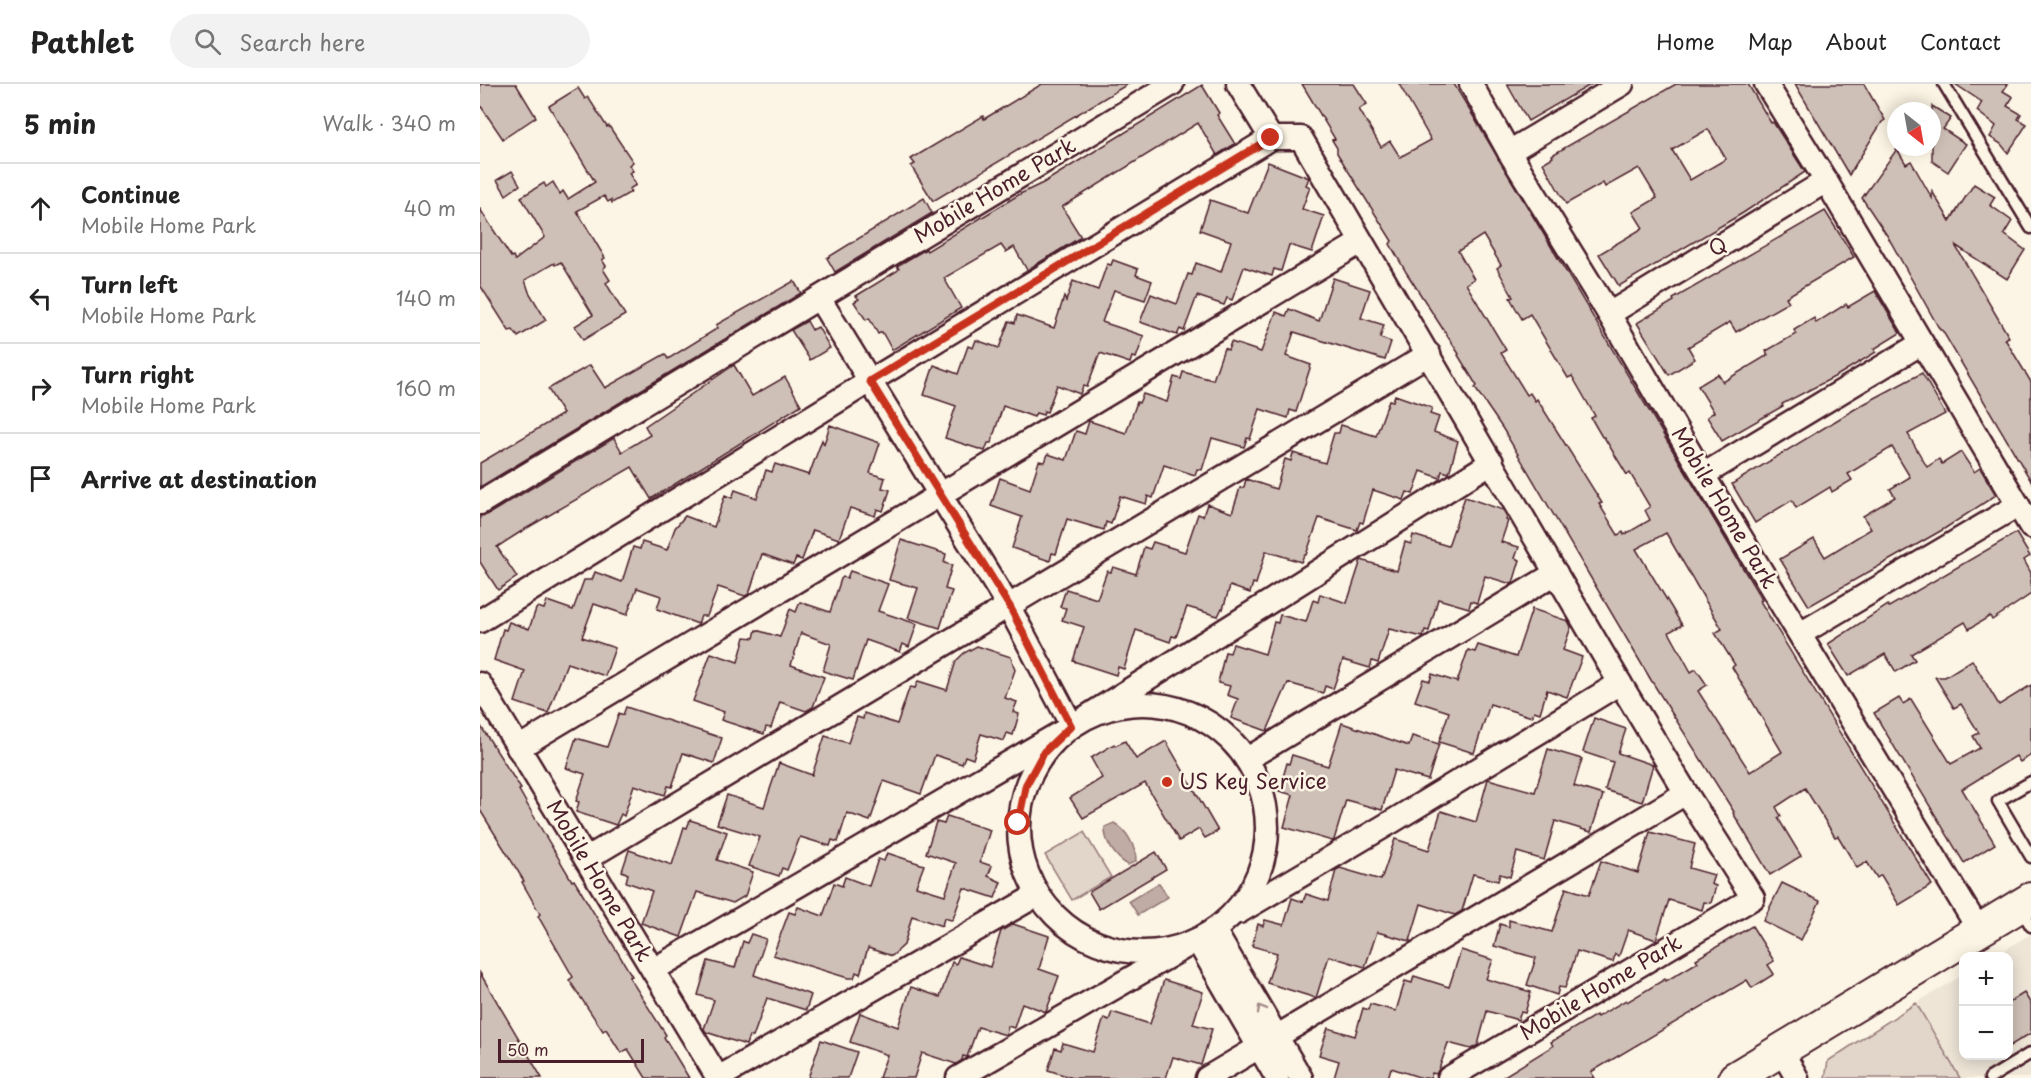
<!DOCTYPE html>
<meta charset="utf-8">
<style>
body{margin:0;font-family:"Playpen Sans",sans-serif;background:#f2f2f2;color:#222}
.controls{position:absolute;right:18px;bottom:18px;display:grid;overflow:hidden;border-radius:12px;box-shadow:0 3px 15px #0003}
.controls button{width:54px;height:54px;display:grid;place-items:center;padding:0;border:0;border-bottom:2px solid #e0e0e0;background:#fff;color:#222;font:30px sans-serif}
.compass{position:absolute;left:1407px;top:18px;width:54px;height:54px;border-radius:50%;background:#fff;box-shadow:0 3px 15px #0003;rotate:149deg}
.scale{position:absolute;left:18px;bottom:15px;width:146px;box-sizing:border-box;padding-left:6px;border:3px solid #4a1f2b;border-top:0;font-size:16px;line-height:21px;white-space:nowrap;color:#4a1f2b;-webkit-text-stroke:4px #fcf5e5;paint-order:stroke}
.stop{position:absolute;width:18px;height:18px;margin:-14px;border:4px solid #c8321e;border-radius:50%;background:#fff}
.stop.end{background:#c8321e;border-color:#fff;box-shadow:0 2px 6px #0008}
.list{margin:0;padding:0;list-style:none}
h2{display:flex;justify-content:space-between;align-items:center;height:78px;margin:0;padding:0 24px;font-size:26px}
h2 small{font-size:20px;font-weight:400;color:#767676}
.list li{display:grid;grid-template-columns:39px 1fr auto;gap:18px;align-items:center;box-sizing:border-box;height:90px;padding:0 24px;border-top:2px solid #e0e0e0}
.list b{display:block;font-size:22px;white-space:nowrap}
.list p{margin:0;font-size:20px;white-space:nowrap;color:#767676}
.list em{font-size:20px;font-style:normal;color:#767676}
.icon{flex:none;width:33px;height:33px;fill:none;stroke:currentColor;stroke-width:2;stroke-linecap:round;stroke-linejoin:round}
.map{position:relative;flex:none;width:1551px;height:994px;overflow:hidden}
header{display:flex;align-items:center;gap:36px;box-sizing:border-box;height:84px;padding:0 30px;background:#fff;border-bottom:2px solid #e0e0e0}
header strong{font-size:28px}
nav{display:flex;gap:33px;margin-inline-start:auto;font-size:21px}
.search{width:420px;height:54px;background:#f2f2f2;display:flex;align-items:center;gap:15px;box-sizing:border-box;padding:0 21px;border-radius:33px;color:#767676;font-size:22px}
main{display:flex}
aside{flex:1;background:#fff}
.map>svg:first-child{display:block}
.built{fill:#eee5d7}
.green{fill:#e2d5ca;stroke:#967a7a;stroke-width:1.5}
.water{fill:#c0aca5;stroke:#917474;stroke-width:1.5}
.building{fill:#cfc0b7;stroke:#4a1f2b;stroke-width:1.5;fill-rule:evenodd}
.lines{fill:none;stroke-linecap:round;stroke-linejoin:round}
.service-casing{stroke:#4a1f2b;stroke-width:15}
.minor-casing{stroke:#4a1f2b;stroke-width:27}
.secondary-casing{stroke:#4a1f2b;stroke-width:36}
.service{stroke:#fcf5e5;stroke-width:10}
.minor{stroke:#fcf5e5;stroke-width:22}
.secondary{stroke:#fcf5e5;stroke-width:32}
.oneway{stroke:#a38a88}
.route{stroke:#c8321e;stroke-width:8}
.poi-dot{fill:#c8321e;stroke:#fcf5e5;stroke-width:2}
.labels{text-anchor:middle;stroke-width:5;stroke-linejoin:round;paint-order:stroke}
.street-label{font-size:21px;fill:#4a1f2b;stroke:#fcf5e5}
.poi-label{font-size:21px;fill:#4a1f2b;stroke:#fcf5e5;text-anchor:start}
</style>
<header>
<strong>Pathlet</strong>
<div class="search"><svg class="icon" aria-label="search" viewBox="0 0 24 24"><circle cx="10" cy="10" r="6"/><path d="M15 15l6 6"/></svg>Search here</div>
<nav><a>Home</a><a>Map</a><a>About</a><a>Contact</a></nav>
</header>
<main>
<aside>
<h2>5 min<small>Walk · 340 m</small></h2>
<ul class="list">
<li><svg class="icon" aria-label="ahead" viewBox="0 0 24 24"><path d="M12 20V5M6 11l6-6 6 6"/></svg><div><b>Continue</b><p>Mobile Home Park</p></div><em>40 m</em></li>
<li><svg class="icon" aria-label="left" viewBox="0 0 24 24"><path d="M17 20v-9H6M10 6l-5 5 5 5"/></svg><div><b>Turn left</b><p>Mobile Home Park</p></div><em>140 m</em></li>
<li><svg class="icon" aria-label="right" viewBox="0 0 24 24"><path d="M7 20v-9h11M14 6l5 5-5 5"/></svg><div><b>Turn right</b><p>Mobile Home Park</p></div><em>160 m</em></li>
<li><svg class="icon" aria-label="arrive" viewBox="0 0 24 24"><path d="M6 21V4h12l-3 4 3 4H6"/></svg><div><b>Arrive at destination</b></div></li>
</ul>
</aside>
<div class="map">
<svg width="1551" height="994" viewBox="0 0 1551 994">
<rect width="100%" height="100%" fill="#fcf5e5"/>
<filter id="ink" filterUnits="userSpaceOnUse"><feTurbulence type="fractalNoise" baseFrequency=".0167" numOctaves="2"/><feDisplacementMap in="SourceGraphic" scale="12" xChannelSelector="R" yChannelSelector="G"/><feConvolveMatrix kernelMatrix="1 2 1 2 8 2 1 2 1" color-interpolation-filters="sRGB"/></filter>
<g filter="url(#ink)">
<!-- built -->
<polygon class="built" points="1551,850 1551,994 1480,994 1436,919 1483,891 1484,972 1528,972 1528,872 1514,872"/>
<!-- green -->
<g class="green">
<polygon points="604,748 631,793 592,816 565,771"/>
<polygon points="1436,919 1480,994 1345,994 1348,977"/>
</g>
<!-- water -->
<g class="water">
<path d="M634,739C647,746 656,763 656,777L648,781C636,774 624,758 625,743Z"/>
<polygon points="679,799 688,813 658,831 649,817"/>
</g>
<!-- building -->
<g class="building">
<polygon points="0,0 36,0 56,33 23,55 0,21"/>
<polygon points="562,0 648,0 453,117 431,82 435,80 431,75 503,32 504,35"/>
<path d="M822,0H874L887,20L879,25L901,63L910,57L920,73L951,56L919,0H974L1267,491L1282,516L1280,517L1452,801L1419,821L1401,791L1397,794L1387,778L1377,784L1358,752L1355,753L1325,704L1296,723L1301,732L1298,734L1321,772L1290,791L1253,729L1254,728L1171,596L1023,345L995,304L997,302L978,271L979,270L926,188L910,160L912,157L857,69V64L852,56L855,55ZM1003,151L1021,181L1017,184L1033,213L1030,214L1042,235L1050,230L1088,294L1092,292L1115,332L1111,334L1122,353H1124L1147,391L1150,389L1170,423L1165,426L1170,436L1144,451L1143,448L1138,451L1119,420L1122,419L1057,315L1055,317L1050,309L1047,311L1021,269L1026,266L986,200L994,195L978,167ZM1186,449L1242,545L1235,549L1255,581L1252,583L1302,668L1270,688L1218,607L1227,601L1216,585L1211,588L1189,548L1202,541L1156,465Z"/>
<polygon points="1027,0 1112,0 1048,37"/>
<path d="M1196,0H1268L1291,39L1293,38L1325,88L1263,129L1139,202L1119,170L1163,144L1153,128L1177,114L1159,84L1125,103L1123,99L1086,120L1063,79L1073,73L1072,71ZM1228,45L1246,75L1210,96L1192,66Z"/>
<polygon points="1315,0 1384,0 1405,36 1402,38 1369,91"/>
<polygon points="1475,0 1528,0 1523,7 1533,13 1527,22 1541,30 1538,35 1547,40 1528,69 1521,60 1510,53 1516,42 1497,27 1502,18"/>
<polygon points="722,1 739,29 737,31 755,60 737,71 718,39 582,123 601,153 547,186 534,163 526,168 521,161 464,194 481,224 412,266 402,248 398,250 389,234 386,236 374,218 379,215 376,212 417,187 419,185 417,182 446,165 447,167 540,110 563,99"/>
<polygon points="98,4 105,15 108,13 127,43 129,42 153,78 149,81 153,87 149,89 156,101 149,105 151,108 132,119 131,116 128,118 124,112 97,127 125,174 122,176 126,182 123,185 130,196 126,199 145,231 103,256 95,242 113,231 81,178 75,181 74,179 45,196 49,208 66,236 38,253 33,246 29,247 0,201 0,125 31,173 33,172 35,176 65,153 41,113 64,99 66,103 73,98 80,110 83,107 88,115 115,98 69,22"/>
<polygon points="1452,22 1471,34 1463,45 1486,60 1468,88 1452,77"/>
<polygon points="1417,65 1426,80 1431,77 1452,114 1452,107 1470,137 1494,100 1515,113 1510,121 1532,137 1524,150 1545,166 1527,195 1475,161 1529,253 1525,255 1551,298 1551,397 1462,246 1460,246 1408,153 1382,114"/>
<polygon points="788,78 829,94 826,101 830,103 822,125 844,132 832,168 809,161 801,187 794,185 792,192 764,183 752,216 747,214 744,221 717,212 704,247 700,245 697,251 660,238 671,210 697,220 708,190 712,191 716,179 741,188 751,157 720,146 730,116 768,129"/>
<polygon points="32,87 40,101 26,111 17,96"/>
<polygon points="444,114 452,129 355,188 347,174"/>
<polygon points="1345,127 1374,173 1306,213 1309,218 1256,248 1250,238 1208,263 1215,275 1189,291 1157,239 1194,217 1193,215"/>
<polygon points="633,176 658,185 656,191 672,197 665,216 634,206 622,238 664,252 656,274 652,273 650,279 620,269 607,303 603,302 600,310 577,301 567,328 564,327 563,331 556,329 554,333 523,322 511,359 508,359 505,367 465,354 476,322 444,311 454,281 478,290 488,262 493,264 496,256 519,264 529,237 535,239 537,231 574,244 584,213 586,217 593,197 618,206 627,180 631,181"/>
<polygon points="853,194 890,206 881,234 904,241 900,254 911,258 905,276 814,248 806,272 831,281 816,328 810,326 808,334 780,325 770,355 767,354 764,363 732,354 722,386 717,385 715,391 684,381 673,414 668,412 666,420 640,412 631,440 626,438 624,446 587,435 576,470 572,469 570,477 532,464 542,433 511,422 520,394 550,405 559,377 565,378 568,370 586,376 596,347 605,350 609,337 646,349 657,318 659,319 663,310 687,318 694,293 701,295 703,288 733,296 744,264 748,266 751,258 781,268 796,228 806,232 809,225 839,237"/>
<polygon points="314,197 321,209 0,403 0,379 83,330 68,305 110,281 125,304 185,270 188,275 238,244 236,241"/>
<polygon points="1395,207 1420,249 1394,265 1396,268 1358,291 1302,320 1303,322 1242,357 1227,333 1234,328 1218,302 1238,290 1243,298 1288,271 1286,267 1316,250 1314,246 1334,234 1336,239 1366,220 1368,223"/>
<polygon points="327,237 332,246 338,243 350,264 330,276 311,246"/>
<polygon points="254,281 272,312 305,293 321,321 171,415 152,383 42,447 17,463 37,493 18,506 0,478 0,432 7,431 134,354 142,368 170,351 165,342"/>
<polygon points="1442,289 1465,330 1428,350 1447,383 1459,375 1462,380 1481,368 1494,388 1500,384 1516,411 1464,445 1329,522 1300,475 1334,455 1345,473 1391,445 1383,432 1415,413 1410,405 1430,393 1412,363 1368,390 1372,396 1352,408 1350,403 1316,424 1312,416 1275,439 1252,400 1380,322"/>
<polygon points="915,311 952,324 950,330 959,333 954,348 978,357 969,389 962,387 960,394 941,387 933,410 927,408 924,416 893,406 883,439 880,438 877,446 839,434 826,471 824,471 821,478 786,467 776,500 773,499 770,509 750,502 743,525 742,524 738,532 707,523 696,553 692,552 690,558 656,546 644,585 638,583 636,591 593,577 604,543 582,536 586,524 580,523 586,505 617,515 627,487 631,488 633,483 656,490 664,463 670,465 673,458 705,468 718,430 723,432 727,420 752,429 760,404 764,403 766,395 796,405 805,375 811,377 813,369 845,379 854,349 859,349 861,341 896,352 909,316 913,317"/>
<polygon points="350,341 400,359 390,389 405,394 402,404 410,406 403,427 397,425 395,432 370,424 359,455 333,446 322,476 316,474 313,481 282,470 269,510 265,512 238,503 227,532 221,532 218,540 177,525 181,512 157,504 147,531 114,520 102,553 135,564 125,592 87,579 68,629 35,618 45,587 14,576 23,545 26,546 29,538 49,545 56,525 58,523 64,525 67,517 93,526 104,496 112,496 115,488 142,498 153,463 160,465 162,458 187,466 195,444 205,432 234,443 245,411 252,414 255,406 277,414 286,386 292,388 295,380 329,391 342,356 344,360"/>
<polygon points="985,413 1023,426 1027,433 1026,436 1028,437 1021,458 1039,463 1035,474 1040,476 1033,499 1031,500 1005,492 997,519 991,517 989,524 958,515 949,547 945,546 943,553 909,545 898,579 892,577 890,584 863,576 853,605 845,602 843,609 808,599 787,647 751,634 758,615 747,611 750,602 738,599 745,568 750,569 753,560 785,570 794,538 798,539 800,531 826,538 833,516 838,518 840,510 867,519 881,476 917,487 925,458 931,460 933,451 968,462"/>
<polygon points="1536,449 1550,472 1544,476 1551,489 1551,510 1512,536 1510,532 1489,545 1485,538 1431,570 1435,576 1416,588 1405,570 1368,592 1348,560 1408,521 1409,523"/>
<polygon points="421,456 466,470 464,479 472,481 465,505 472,507 460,544 428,534 438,504 409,496"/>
<polygon points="370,487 408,500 398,527 437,540 429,563 423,560 420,568 386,556 373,596 343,587 351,560 321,549 311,581 344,593 333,623 326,627 300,618 291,644 286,643 284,650 241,636 244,628 213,617 231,569 258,578 265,553 274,554 276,546 300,553 310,525 316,528 320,518 350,528 361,495 363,493 367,494"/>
<polygon points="1052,525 1088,537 1091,543 1083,566 1102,573 1087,613 1067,606 1060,629 1054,627 1052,633 1010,620 994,669 959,658 969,628 935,617 943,595 950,597 952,590 977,598 988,566 995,568 998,561 1036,573"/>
<polygon points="497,562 531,573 535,586 525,614 537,618 533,628 539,630 533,651 527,649 524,657 501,650 493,675 485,672 482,680 455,671 441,710 404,697 390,737 367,729 358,758 352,756 350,762 320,753 307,786 302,784 299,792 269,782 280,753 237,740 247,711 284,723 299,679 332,691 345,652 368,659 377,633 383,635 384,629 417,640 429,605 431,603 435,604 438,597 467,606 476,577 484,569"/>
<polygon points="1492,576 1519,621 1551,601 1551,671 1540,678 1536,672 1482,705 1515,760 1484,779 1394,629 1419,614 1423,620 1431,615 1471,680 1500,664 1493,652 1499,649 1481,620 1474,624 1455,593 1465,593"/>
<polygon points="146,623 242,654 234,679 203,669 192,703 188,702 185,711 154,701 144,732 141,730 136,741 96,728 99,718 96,717 105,690 86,684 96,654 127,663 139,629 143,631"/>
<polygon points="1114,634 1146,645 1138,669 1173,681 1162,718 1125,706 1133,678 1103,668"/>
<polygon points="862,639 929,662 932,652 959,660 948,696 914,686 902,726 866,716 854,756 852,757 804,743 813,711 799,707 807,679 809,680 812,671 848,682"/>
<polygon points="0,641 41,705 39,706 56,736 92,797 94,796 152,892 149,893 186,951 184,953 209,994 166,994 148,965 141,969 126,945 123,947 89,896 93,893 58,832 60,830 42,798 44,797 0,726"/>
<polygon points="645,657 656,675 686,657 738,747 725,754 719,745 699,757 665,699 603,734 590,714 622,694 611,674 634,660 635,662"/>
<polygon points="1068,665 1102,675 1094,702 1123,711 1111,748 1075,737 1064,776 1037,768 1030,793 1020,790 1018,797 993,790 982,827 975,831 941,820 930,857 897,848 885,883 849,872 836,914 787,899 797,869 772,862 778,840 783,842 785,836 804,841 812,814 823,818 826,810 848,817 856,786 860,784 901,796 915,755 949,766 961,727 996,738 1008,695 1055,708"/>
<polygon points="467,732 510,746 500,778 512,782 508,792 521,798 515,814 484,804 473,835 471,836 464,834 462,842 432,832 424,861 412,872 388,864 380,890 376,888 374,894 368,894 293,871 309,828 315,830 318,823 343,832 354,799 362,802 365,793 389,802 398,775 404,777 407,769 444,781 436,802 465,811 476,779 446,769 456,738 464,740"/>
<polygon points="210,736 247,748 237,776 273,788 265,812 253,819 217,808 201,853 161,839 172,807 146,798 148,790 142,787 149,766 192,781 204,743 207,744"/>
<polygon points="1170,748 1215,760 1209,784 1234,791 1231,800 1236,802 1231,819 1224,818 1222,826 1189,816 1176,856 1148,846 1139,872 1135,870 1133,878 1097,867 1085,904 1079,903 1077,911 1047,901 1056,874 1014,862 1020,840 1029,843 1029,836 1072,848 1086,804 1109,811 1121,777 1158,789"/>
<polygon points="676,768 686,785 619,825 609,808"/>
<polygon points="1302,799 1340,817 1321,856 1283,837"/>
<polygon points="533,840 569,852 559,885 579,892 566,928 542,919 534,944 528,942 526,951 498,943 487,973 483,972 482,976 476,980 442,969 434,994 399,994 407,971 370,958 380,929 418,943 431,903 460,913 472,878 476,880 479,873 510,883 521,847"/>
<polygon points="1272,842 1294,877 1288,881 1294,890 1272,904 1267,896 1111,988 1115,994 1021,994 1073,962 1071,958 1116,931 1117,933 1146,916 1147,918 1185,895 1186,897 1218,878 1216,875"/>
<polygon points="271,850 286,855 274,891 331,911 326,926 287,914 273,953 269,952 266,961 226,948 224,945 234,916 218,911 228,877 255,884 263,857 267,859"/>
<polygon points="981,866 1013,876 1006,895 1051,908 1045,929 1041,928 1038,936 1007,927 998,961 991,965 968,959 959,985 956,990 952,989 951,994 942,994 911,984 908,994 854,994 859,977 839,971 848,944 875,952 883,924 888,926 890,920 916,927 925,897 932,899 934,892 969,903"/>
<polygon points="0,889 62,994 0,994"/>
<polygon points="684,896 723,908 713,940 732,945 721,981 693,973 686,994 593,994 568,986 575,964 581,966 583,959 613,968 624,934 629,936 632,928 670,940"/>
<polygon points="1544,909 1551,920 1551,949 1528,963 1528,919"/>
<polygon points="341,956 377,968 368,994 328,994"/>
</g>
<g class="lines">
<defs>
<g id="service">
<polyline points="1464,0 1551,144"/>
<polyline points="1551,698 1518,717 1551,773"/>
<polyline points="1541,825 1551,842"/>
<polyline points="1510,994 1551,969"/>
</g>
<g id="minor">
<polyline points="758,0 791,54 821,54 1140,599 1206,709 1273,814 969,994"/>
<polyline points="991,0 1029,68 1129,230 1223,391 1499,846"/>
<polyline points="1286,0 1346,97 1551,443"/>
<polyline points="1029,68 1142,0"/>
<polyline points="339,214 529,523 592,642"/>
<polyline points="1129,230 1346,97"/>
<polyline points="1223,391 1442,259"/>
<polyline points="0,419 692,0"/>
<polyline points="0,537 390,297 791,54"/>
<polyline points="1320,550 1538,421"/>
<polyline points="0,600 238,994"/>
<circle cx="663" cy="744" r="124"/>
<polyline points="38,664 881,158"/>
<polyline points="767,675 1076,489"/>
<polyline points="106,775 949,270"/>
<polyline points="759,828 913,737 1140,599"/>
<polyline points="734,846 821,994"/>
<polyline points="173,886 592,642 1012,378"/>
<polyline points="1301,966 1317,994"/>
<polyline points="238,994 557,811"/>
<polyline points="478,994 717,856 797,994"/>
<polyline points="727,994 1206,709"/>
</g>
<polyline id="secondary" points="1255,994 1551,815"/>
</defs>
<!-- service casing -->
<use href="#service" class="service-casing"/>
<!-- minor casing -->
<use href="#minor" class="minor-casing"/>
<!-- secondary casing -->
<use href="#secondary" class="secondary-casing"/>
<!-- service -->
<use href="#service" class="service"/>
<!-- minor -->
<use href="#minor" class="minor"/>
<!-- secondary -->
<use href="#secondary" class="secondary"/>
</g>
<!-- one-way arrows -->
<defs><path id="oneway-chevron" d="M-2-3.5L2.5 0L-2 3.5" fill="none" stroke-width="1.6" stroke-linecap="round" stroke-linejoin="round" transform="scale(1.5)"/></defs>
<use class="oneway" href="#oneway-chevron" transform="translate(781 925) rotate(-120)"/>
</g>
<g class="lines" filter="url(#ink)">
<!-- route -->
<polyline class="route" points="538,739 546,701 564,668 591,642 530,523 390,297 791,54"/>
</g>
<!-- markers -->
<circle class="poi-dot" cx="687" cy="698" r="6"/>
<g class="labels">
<!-- street labels -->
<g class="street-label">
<text transform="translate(515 107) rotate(-31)" y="7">Mobile Home Park</text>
<text transform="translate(1238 163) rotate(-32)" y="7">Q</text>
<text transform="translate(1244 424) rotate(59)" y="7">Mobile Home Park</text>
<text transform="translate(119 797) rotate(59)" y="7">Mobile Home Park</text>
<text transform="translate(1121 904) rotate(-31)" y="7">Mobile Home Park</text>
</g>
<!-- poi labels -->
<g class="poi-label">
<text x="699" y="705">US Key Service</text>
</g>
</g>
</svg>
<div class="controls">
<button>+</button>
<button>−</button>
</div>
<svg class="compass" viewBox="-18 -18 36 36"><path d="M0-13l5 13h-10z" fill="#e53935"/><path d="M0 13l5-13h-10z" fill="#767676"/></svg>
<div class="scale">50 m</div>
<div class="stop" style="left:538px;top:739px"></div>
<div class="stop end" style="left:791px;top:54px"></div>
</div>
</main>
